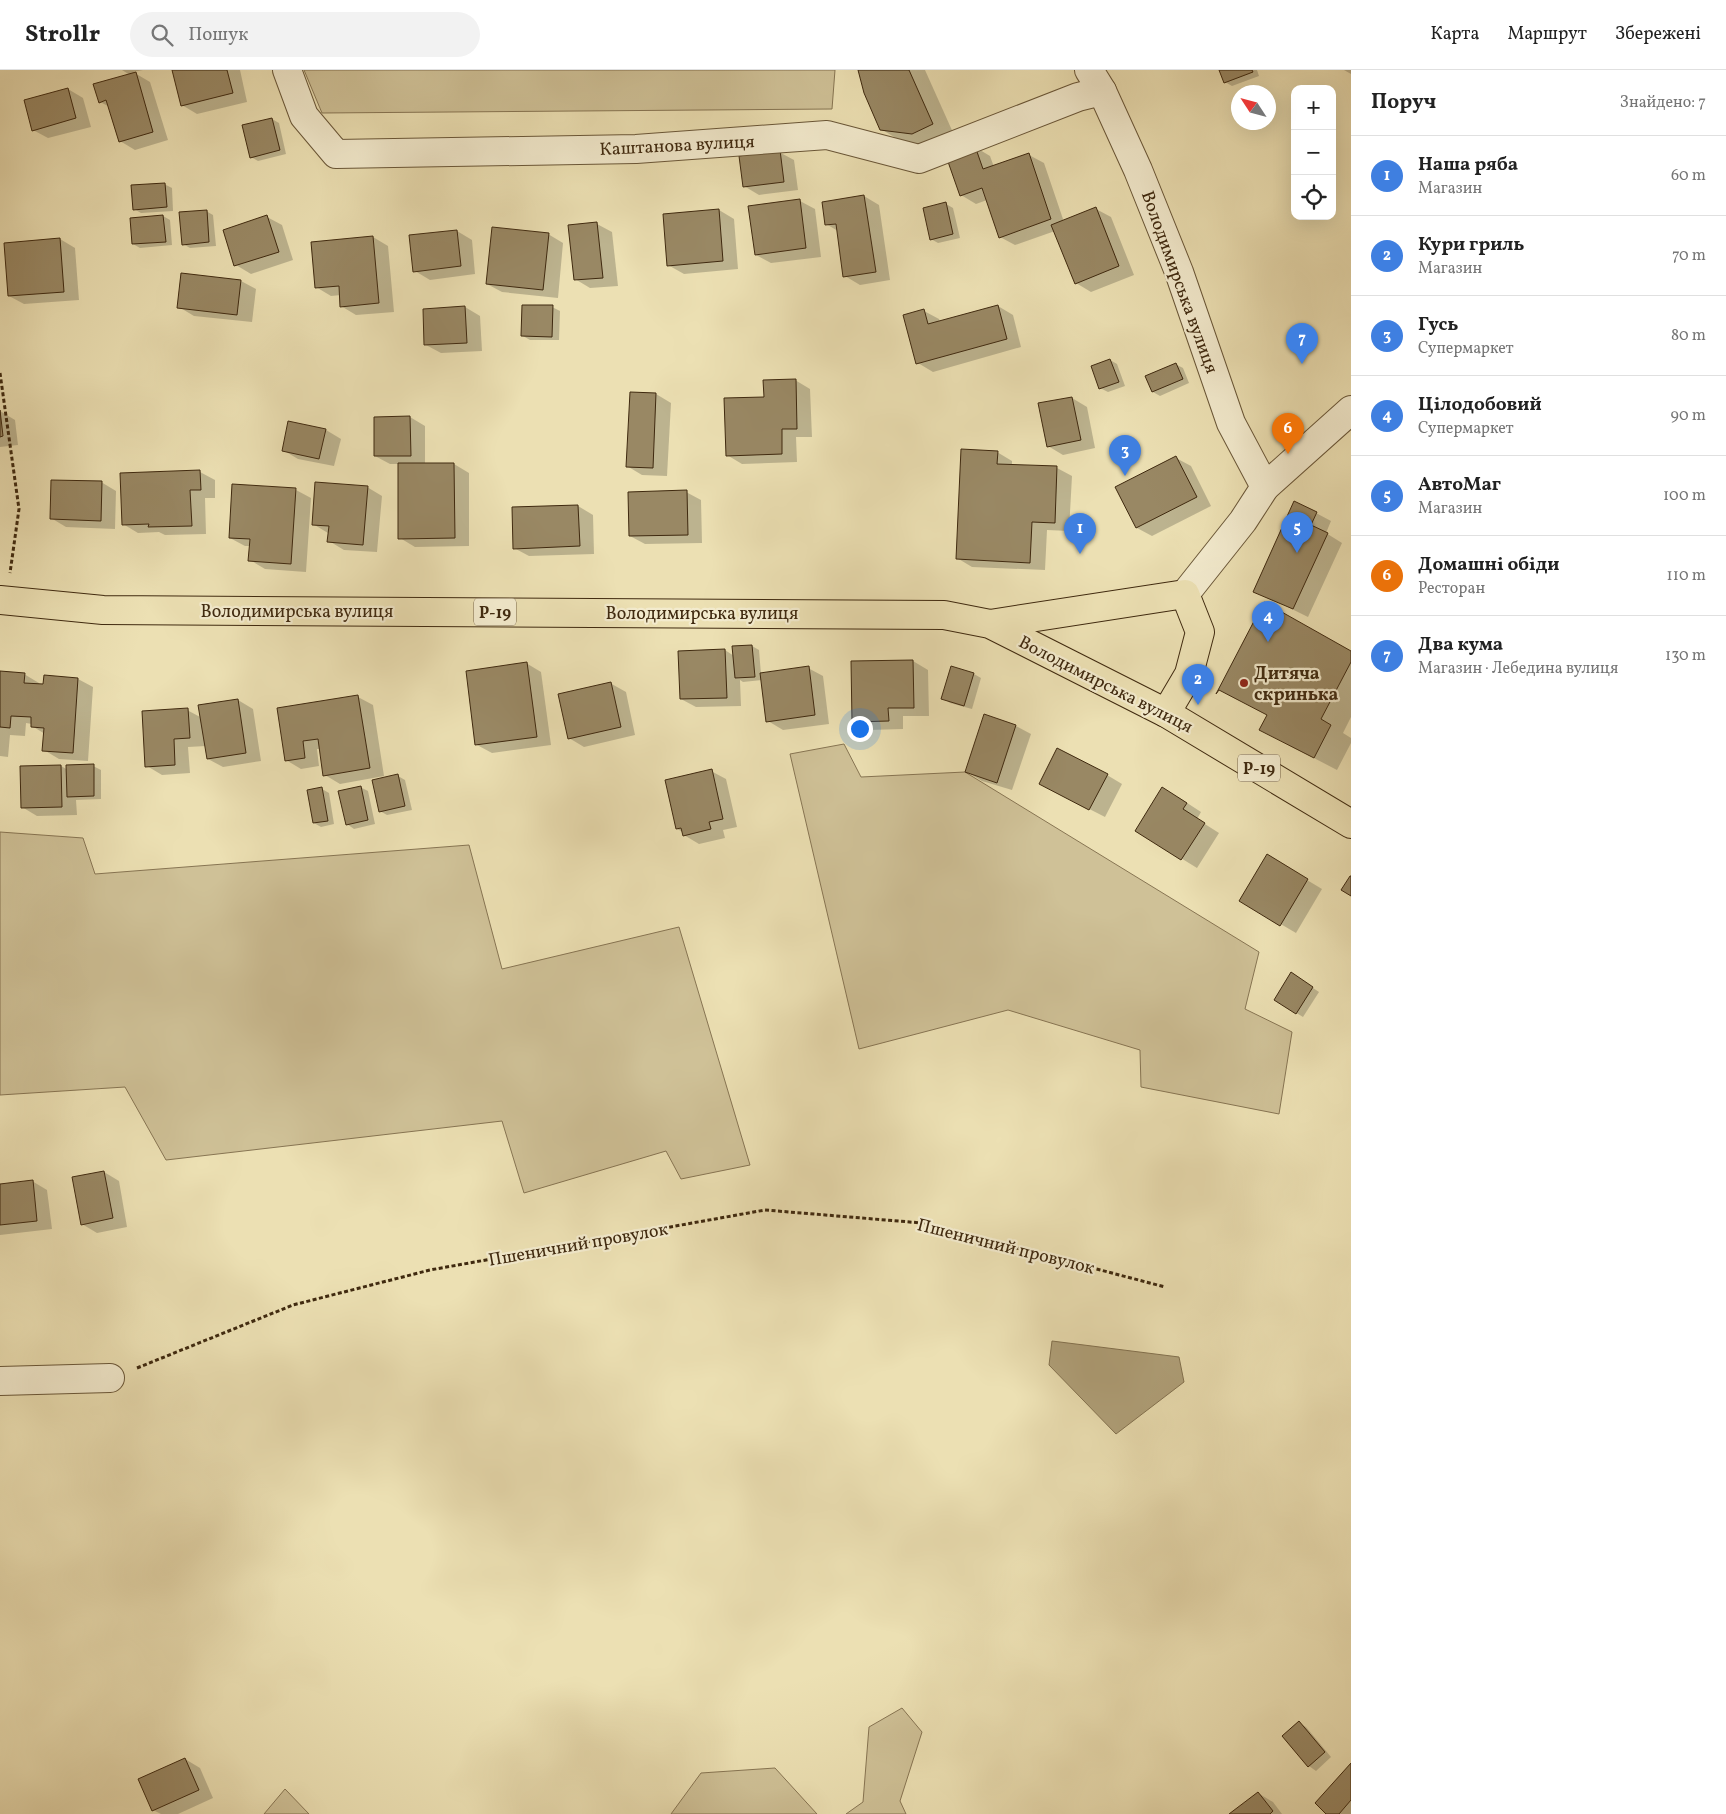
<!DOCTYPE html>
<html lang="uk">
<meta charset="utf-8">
<style>
body{margin:0;font-family:Vollkorn,serif;background:#f2f2f2;color:#222}
.controls{position:absolute;right:15px;top:15px;display:grid;overflow:hidden;border-radius:10px;box-shadow:0 5px 20px #0002}
.controls button{width:45px;height:45px;display:grid;place-items:center;padding:0;border:0;border-bottom:1px solid #e0e0e0;background:#fff;color:#222;font:25px sans-serif}
.compass{position:absolute;left:1231px;top:15px;width:45px;height:45px;border-radius:50%;background:#fff;box-shadow:0 5px 20px #0002;rotate:306deg}
.you{position:absolute;left:859px;top:658px;width:18px;height:18px;margin:-12px;border:4px solid #fff;border-radius:50%;background:#1a73e8;box-shadow:0 0 0 8px #1a73e833}
.badge{display:grid;place-items:center;width:32px;height:32px;border-radius:50%;background:#8f2418;color:#fff;font-size:16px;font-weight:700}
.pin{position:absolute;translate:-50% -41px;filter:drop-shadow(0 1px 2px #0008)}
.pin::after{content:'';position:absolute;top:26px;width:18px;height:15px;background:inherit;clip-path:polygon(0 0,100% 0,50% 100%)}
.list{margin:0;padding:0;list-style:none}
h2{display:flex;justify-content:space-between;align-items:center;height:65px;margin:0;padding:0 20px;font-size:21px}
h2 small{font-size:16px;font-weight:400;color:#767676}
.list li{display:grid;grid-template-columns:32px 1fr auto;gap:15px;align-items:center;box-sizing:border-box;height:80px;padding:0 20px;border-top:1px solid #e0e0e0}
.list b{display:block;font-size:19px;white-space:nowrap}
.list p{margin:0;font-size:16px;white-space:nowrap;color:#767676}
.list em{font-size:16px;font-style:normal;color:#767676}
.icon{flex:none;width:28px;height:28px;fill:none;stroke:currentColor;stroke-width:2;stroke-linecap:round;stroke-linejoin:round}
.map{position:relative;flex:none;width:1351px;height:1744px;overflow:hidden}
header{display:flex;align-items:center;gap:30px;box-sizing:border-box;height:70px;padding:0 25px;background:#fff;border-bottom:1px solid #e0e0e0}
header strong{font-size:24px}
nav{display:flex;gap:28px;margin-inline-start:auto;font-size:18px}
.search{width:350px;height:45px;background:#f2f2f2;display:flex;align-items:center;gap:12px;box-sizing:border-box;padding:0 18px;border-radius:28px;color:#767676;font-size:19px}
main{display:flex}
aside{flex:1;background:#fff}
.map>svg:first-child{display:block}
.green{fill:#cfc197;stroke:#877553}
.water{fill:#b1a27b;stroke:#837250}
.shadow{fill:#0003}
.building{fill:#998864;stroke:#3f290f}
.lines{fill:none;stroke-linecap:round;stroke-linejoin:round}
.minor-casing{stroke:#6a5738;stroke-width:30}
.major-casing{stroke:#3f290f;stroke-width:30}
.path{stroke:#3f290f;stroke-width:3;stroke-dasharray:4 2.5;stroke-linecap:butt}
.minor{stroke:#f3ebce;stroke-width:28}
.major{stroke:#ece0b3;stroke-width:28}
.poi-dot{fill:#8f2418;stroke:#f3ebce;stroke-width:2}
.labels{text-anchor:middle;stroke-width:4.5;stroke-linejoin:round;paint-order:stroke}
.shield{fill:#f3ebce;stroke:#756348;stroke-width:1}
.shield-label{font-size:16px;font-weight:bold;fill:#3f290f}
.street-label{font-size:18px;fill:#3f290f;stroke:#f3ebce}
.poi-label{font-size:18px;font-weight:bold;fill:#3f290f;stroke:#f3ebce;text-anchor:start}
</style>
<header>
<strong>Strollr</strong>
<div class="search"><svg class="icon" aria-label="search" viewBox="0 0 24 24"><circle cx="10" cy="10" r="6"/><path d="M15 15l6 6"/></svg>Пошук</div>
<nav><a>Карта</a><a>Маршрут</a><a>Збережені</a></nav>
</header>
<main>
<div class="map">
<svg width="1351" height="1744" viewBox="0 0 1351 1744">
<rect width="100%" height="100%" fill="#ece0b3"/>
<filter id="stains"><feTurbulence type="fractalNoise" baseFrequency=".004" numOctaves="4"/><feColorMatrix values="0 0 0 0 .2 0 0 0 0 .09 0 0 0 0 .02 0 0 0 .5 -.17"/></filter>
<radialGradient id="worn" r=".72"><stop offset=".6" stop-color="#630" stop-opacity="0"/><stop offset="1" stop-color="#630" stop-opacity=".3"/></radialGradient>
<!-- green -->
<g class="green">
<polygon points="304,0 835,0 832,39 322,43"/>
<polygon points="844,674 861,707 965,702 1259,882 1245,939 1292,962 1279,1044 1141,1017 1140,980 1008,940 859,979 790,684"/>
<polygon points="0,762 83,768 95,804 469,775 502,899 679,857 750,1095 681,1109 666,1081 524,1123 502,1051 166,1090 125,1017 0,1025"/>
<polygon points="902,1638 922,1662 900,1731 906,1744 846,1744 863,1732 869,1657"/>
<polygon points="775,1698 817,1744 671,1744 701,1703"/>
<polygon points="285,1719 309,1744 264,1744"/>
</g>
<!-- water -->
<polygon class="water" points="1052,1271 1179,1287 1184,1312 1116,1364 1049,1295"/>
<!-- shadow -->
<g class="shadow">
<polygon points="122,0 143,0 133,2 150,12 168,70 135,80 120,71 110,37 100,32 130,5"/>
<polygon points="173,0 240,0 247,32 197,44 182,35"/>
<polygon points="859,0 925,0 955,67 936,76 904,73 881,59"/>
<polygon points="1220,0 1257,0 1259,6 1232,16 1225,12"/>
<polygon points="1344,0 1351,0 1351,4"/>
<polygon points="68,19 83,28 91,57 48,68 33,60"/>
<polygon points="272,49 279,53 286,84 258,91 251,87"/>
<polygon points="975,77 990,86 994,97 1029,85 1044,93 1064,152 1096,139 1111,147 1134,205 1091,222 1076,213 1055,161 1015,175 1000,167 987,130 976,134 961,125"/>
<polygon points="779,82 794,90 798,120 759,125 744,116"/>
<polygon points="164,114 172,118 173,141 141,143 134,139"/>
<polygon points="864,126 879,135 890,210 860,215 845,206 838,161 826,154"/>
<polygon points="800,131 815,139 821,187 771,193 756,185"/>
<polygon points="946,134 953,138 960,168 938,173 931,169"/>
<polygon points="719,140 734,149 738,199 684,204 668,195"/>
<polygon points="206,141 213,145 216,176 190,178 183,174"/>
<polygon points="163,146 170,150 172,175 140,178 133,174"/>
<polygon points="267,147 282,155 293,190 251,204 236,195"/>
<polygon points="597,154 612,162 618,216 590,218 575,209"/>
<polygon points="457,161 472,170 475,204 430,210 415,201"/>
<polygon points="548,164 563,173 558,228 502,222 487,214"/>
<polygon points="373,167 388,176 394,242 356,245 341,236 341,225 331,226 316,217"/>
<polygon points="60,169 75,178 79,230 24,234 9,226"/>
<polygon points="241,211 256,219 252,252 194,246 179,237"/>
<polygon points="998,236 1013,245 1021,277 933,302 918,293 924,241 939,249 940,252"/>
<polygon points="465,237 480,246 482,281 441,283 426,275 424,240"/>
<polygon points="552,237 560,241 559,270 530,270 523,266"/>
<polygon points="1110,290 1117,294 1125,316 1108,322 1100,318"/>
<polygon points="1175,294 1183,298 1189,313 1160,326 1153,322"/>
<polygon points="795,310 810,319 812,367 796,367 797,392 742,394 727,385"/>
<polygon points="656,324 671,333 667,406 642,405 627,396"/>
<polygon points="1072,328 1087,337 1095,378 1063,385 1048,376"/>
<polygon points="0,341 15,350 18,375 0,377"/>
<polygon points="410,347 425,356 425,394 454,394 469,403 469,476 415,477 400,468 399,394 390,394 375,386"/>
<polygon points="326,360 341,369 334,396 298,389 283,380"/>
<polygon points="997,382 1012,391 1012,396 1057,398 1072,406 1069,461 1047,460 1045,500 972,497 957,488"/>
<polygon points="1176,388 1191,396 1211,436 1152,466 1137,458 1117,418"/>
<polygon points="200,402 215,410 215,428 205,428 206,464 165,465 159,462 138,463 123,454"/>
<polygon points="101,412 116,421 115,459 66,457 51,448"/>
<polygon points="367,417 382,426 377,482 344,480 329,471 328,463 313,454"/>
<polygon points="296,420 311,428 306,502 265,499 250,490 250,476 245,476 230,468"/>
<polygon points="686,422 701,430 702,473 645,474 630,466"/>
<polygon points="578,436 593,445 594,484 529,486 514,478"/>
<polygon points="1316,443 1331,451 1326,463 1342,473 1308,547 1255,521"/>
<polygon points="752,576 759,580 761,604 808,598 823,606 829,654 783,660 768,651 762,610 743,612 740,610 741,636 696,637 681,629 725,580 734,586"/>
<polygon points="1351,583 1351,647 1343,663 1351,668 1351,673 1337,700 1283,672"/>
<polygon points="913,591 928,600 929,646 903,646 903,659 869,660 854,651"/>
<polygon points="526,593 541,602 551,675 492,683 477,675"/>
<polygon points="952,598 974,604 981,608 972,639 950,633 943,628"/>
<polygon points="0,603 24,604 39,613 39,615 78,609 93,617 88,691 59,689 44,680 45,664 32,656 32,654 26,653 25,666 10,665 8,687 0,686"/>
<polygon points="610,613 626,622 635,665 584,677 569,668"/>
<polygon points="358,627 373,635 384,706 340,714 325,705 320,679 317,679 319,696 301,699 286,690 278,640"/>
<polygon points="238,630 253,639 261,691 223,697 208,689 206,676 188,677 190,703 162,705 147,696 187,640 202,648"/>
<polygon points="1016,656 1031,664 1012,720 982,711 967,702"/>
<polygon points="61,696 68,700 93,696 101,700 101,729 76,730 77,745 37,746 22,737"/>
<polygon points="711,701 726,709 737,757 723,760 725,768 699,774 684,765 683,762 677,759"/>
<polygon points="1107,705 1122,714 1105,747 1056,722"/>
<polygon points="398,706 405,710 412,740 387,745 380,741"/>
<polygon points="360,717 368,721 375,754 354,759 347,754"/>
<polygon points="322,719 329,723 334,754 321,757 314,753"/>
<polygon points="1178,727 1201,742 1197,749 1219,763 1197,798 1137,761"/>
<polygon points="1267,786 1322,819 1296,863 1240,830"/>
<polygon points="1298,908 1319,922 1303,947 1275,930"/>
<polygon points="104,1102 119,1111 127,1157 97,1163 82,1154"/>
<polygon points="32,1111 47,1120 52,1159 0,1165 0,1115"/>
<polygon points="1299,1653 1306,1657 1331,1687 1316,1701 1309,1696 1283,1666"/>
<polygon points="185,1689 200,1698 213,1728 178,1744 161,1744 153,1740"/>
<polygon points="1351,1695 1351,1744 1328,1744"/>
<polygon points="1258,1723 1273,1732 1282,1744 1231,1744"/>
</g>
<!-- building -->
<g class="building">
<polygon points="172,0 227,0 233,23 181,36"/>
<polygon points="858,0 909,0 933,54 912,64 880,60 864,23"/>
<polygon points="1219,0 1252,0 1253,2 1224,13"/>
<polygon points="136,2 153,62 119,72 106,30 99,33 93,14"/>
<polygon points="68,18 76,48 32,61 24,30"/>
<polygon points="272,48 280,80 250,88 242,55"/>
<polygon points="975,76 983,99 1029,83 1051,149 999,168 982,118 960,126 946,86"/>
<polygon points="780,80 784,112 743,117 739,86"/>
<polygon points="165,113 167,137 133,140 131,115"/>
<polygon points="864,125 876,202 843,207 836,154 825,155 822,132"/>
<polygon points="800,129 806,178 755,185 748,136"/>
<polygon points="946,132 953,164 930,170 923,138"/>
<polygon points="1096,137 1119,196 1075,214 1051,155"/>
<polygon points="719,139 723,191 667,196 663,144"/>
<polygon points="207,140 209,172 182,175 179,142"/>
<polygon points="163,145 166,172 132,174 130,148"/>
<polygon points="267,145 279,182 234,196 223,160"/>
<polygon points="597,152 603,208 574,210 568,155"/>
<polygon points="492,157 549,163 543,220 486,214"/>
<polygon points="457,160 461,196 413,202 409,165"/>
<polygon points="373,166 379,233 340,237 339,216 315,218 311,172"/>
<polygon points="60,168 64,222 8,226 4,173"/>
<polygon points="181,203 241,210 237,245 177,238"/>
<polygon points="522,235 553,235 552,267 521,266"/>
<polygon points="998,235 1007,269 916,294 903,245 924,239 928,254"/>
<polygon points="465,236 467,273 424,275 423,239"/>
<polygon points="1110,289 1119,312 1099,319 1091,296"/>
<polygon points="1176,293 1183,309 1152,322 1145,306"/>
<polygon points="796,309 797,359 782,359 782,384 726,386 724,328 764,327 763,310"/>
<polygon points="630,322 656,323 653,398 626,397"/>
<polygon points="1072,327 1081,370 1047,377 1038,333"/>
<polygon points="0,340 3,366 0,367"/>
<polygon points="410,346 411,386 374,386 374,347"/>
<polygon points="288,351 326,359 319,389 282,381"/>
<polygon points="961,379 998,381 997,394 1057,396 1055,453 1032,452 1030,493 956,489"/>
<polygon points="1176,386 1197,427 1136,458 1115,417"/>
<polygon points="398,393 454,393 455,468 398,469"/>
<polygon points="200,400 201,420 190,420 192,456 148,457 149,454 122,455 120,403"/>
<polygon points="51,410 102,411 101,451 50,449"/>
<polygon points="315,412 368,416 363,475 327,472 329,456 312,455"/>
<polygon points="232,414 296,418 291,494 248,491 250,469 229,468"/>
<polygon points="687,420 688,465 629,466 628,422"/>
<polygon points="1294,431 1317,442 1311,455 1328,463 1293,539 1253,522"/>
<polygon points="578,435 580,476 513,479 512,437"/>
<polygon points="1264,532 1351,581 1351,592 1321,649 1331,655 1314,688 1259,660 1267,645 1219,620 1216,624"/>
<polygon points="752,575 755,607 735,608 732,576"/>
<polygon points="725,579 727,628 680,629 678,581"/>
<polygon points="913,590 914,638 888,638 889,651 852,652 851,591"/>
<polygon points="527,592 537,667 475,675 466,601"/>
<polygon points="809,596 815,645 766,652 760,603"/>
<polygon points="951,596 974,603 964,636 941,629"/>
<polygon points="0,601 25,603 24,613 43,614 44,605 78,608 73,683 42,681 44,658 31,657 31,647 11,646 10,658 0,657"/>
<polygon points="611,612 621,657 568,669 558,624"/>
<polygon points="358,625 370,698 323,706 318,669 303,671 305,688 285,691 277,638"/>
<polygon points="238,629 246,683 207,689 198,635"/>
<polygon points="188,638 190,668 174,669 175,695 145,697 142,641"/>
<polygon points="984,644 1016,655 997,713 965,702"/>
<polygon points="1057,678 1108,704 1089,740 1039,714"/>
<polygon points="94,694 94,726 67,727 66,695"/>
<polygon points="61,695 62,737 21,738 20,696"/>
<polygon points="712,699 723,749 709,752 711,759 683,766 681,758 676,759 665,710"/>
<polygon points="398,704 405,736 379,742 372,710"/>
<polygon points="361,716 368,750 346,755 338,721"/>
<polygon points="322,717 328,751 313,753 307,720"/>
<polygon points="1162,717 1187,733 1183,739 1205,753 1181,790 1135,761"/>
<polygon points="1267,784 1308,809 1280,856 1239,831"/>
<polygon points="1350,806 1351,806 1351,826 1341,820"/>
<polygon points="1291,902 1313,917 1296,944 1274,930"/>
<polygon points="104,1101 113,1148 81,1155 72,1107"/>
<polygon points="33,1110 37,1151 0,1155 0,1114"/>
<polygon points="1299,1651 1325,1682 1308,1697 1282,1666"/>
<polygon points="185,1688 199,1720 152,1741 138,1709"/>
<polygon points="1351,1693 1351,1730 1339,1744 1326,1744 1315,1733"/>
<polygon points="1258,1722 1273,1741 1270,1744 1229,1744"/>
</g>
<g class="lines">
<defs>
<g id="minor">
<polyline points="287,0 304,46 336,84 636,79 827,65 919,89 1078,27 1102,21"/>
<polyline points="1089,0 1102,21 1138,100 1179,202 1231,353 1265,417 1243,451 1185,524"/>
<polyline points="1265,417 1351,340"/>
<polyline points="0,1311 110,1308"/>
</g>
<g id="major">
<polyline points="0,530 103,540 944,545 990,554 1166,643 1351,754"/>
<polyline points="990,554 1185,524 1200,562 1189,604 1166,643"/>
</g>
</defs>
<!-- minor casing -->
<use href="#minor" class="minor-casing"/>
<!-- major casing -->
<use href="#major" class="major-casing"/>
<!-- path -->
<g class="path">
<polyline points="0,303 19,439 10,503"/>
<polyline points="137,1298 293,1235 430,1200 765,1140 922,1153 1165,1217"/>
</g>
<!-- minor -->
<use href="#minor" class="minor"/>
<!-- major -->
<use href="#major" class="major"/>
</g>
<!-- markers -->
<circle class="poi-dot" cx="1244" cy="613" r="5"/>
<g class="labels">
<!-- shield labels -->
<g class="shield">
<rect x="474" y="528.5" width="42" height="27" rx="4"/>
<rect x="1238" y="684.5" width="42" height="27" rx="4"/>
</g>
<g class="shield-label">
<text x="495" y="548">Р-19</text>
<text x="1259" y="704">Р-19</text>
</g>
<!-- street labels -->
<g class="street-label">
<text transform="translate(677 75) rotate(-3)" y="6">Каштанова вулиця</text>
<text transform="translate(1180 212) rotate(70)" y="6">Володимирська вулиця</text>
<text x="297" y="547">Володимирська вулиця</text>
<text x="702" y="549">Володимирська вулиця</text>
<text transform="translate(1106 614) rotate(27)" y="6">Володимирська вулиця</text>
<text transform="translate(578 1174) rotate(-10)" y="6">Пшеничний провулок</text>
<text transform="translate(1006 1176) rotate(14)" y="6">Пшеничний провулок</text>
</g>
<!-- poi labels -->
<g class="poi-label">
<text x="1254" y="609">Дитяча<tspan x="1254" dy="21">скринька</tspan></text>
</g>
</g>
<rect width="100%" height="100%" filter="url(#stains)"/>
<rect width="100%" height="100%" fill="url(#worn)"/>
</svg>
<div class="controls">
<button>+</button>
<button>−</button>
<button><svg class="icon" aria-label="locate" viewBox="0 0 24 24"><circle cx="12" cy="12" r="6"/><path d="M12 2v4M12 18v4M2 12h4M18 12h4"/></svg></button>
</div>
<svg class="compass" viewBox="-18 -18 36 36"><path d="M0-13l5 13h-10z" fill="#e53935"/><path d="M0 13l5-13h-10z" fill="#767676"/></svg>
<div class="you"></div>
<div class="pin badge" style="left:1080px;top:484px;background:#3f7fe0">1</div>
<div class="pin badge" style="left:1198px;top:635px;background:#3f7fe0">2</div>
<div class="pin badge" style="left:1125px;top:406px;background:#3f7fe0">3</div>
<div class="pin badge" style="left:1268px;top:572px;background:#3f7fe0">4</div>
<div class="pin badge" style="left:1297px;top:483px;background:#3f7fe0">5</div>
<div class="pin badge" style="left:1288px;top:384px;background:#e8710a">6</div>
<div class="pin badge" style="left:1302px;top:294px;background:#3f7fe0">7</div>
</div>
<aside>
<h2>Поруч<small>Знайдено: 7</small></h2>
<ul class="list">
<li><span class="badge" style="background:#3f7fe0">1</span><div><b>Наша ряба</b><p>Магазин</p></div><em>60 m</em></li>
<li><span class="badge" style="background:#3f7fe0">2</span><div><b>Кури гриль</b><p>Магазин</p></div><em>70 m</em></li>
<li><span class="badge" style="background:#3f7fe0">3</span><div><b>Гусь</b><p>Супермаркет</p></div><em>80 m</em></li>
<li><span class="badge" style="background:#3f7fe0">4</span><div><b>Цілодобовий</b><p>Супермаркет</p></div><em>90 m</em></li>
<li><span class="badge" style="background:#3f7fe0">5</span><div><b>АвтоМаг</b><p>Магазин</p></div><em>100 m</em></li>
<li><span class="badge" style="background:#e8710a">6</span><div><b>Домашні обіди</b><p>Ресторан</p></div><em>110 m</em></li>
<li><span class="badge" style="background:#3f7fe0">7</span><div><b>Два кума</b><p>Магазин · Лебедина вулиця</p></div><em>130 m</em></li>
</ul>
</aside>
</main>
